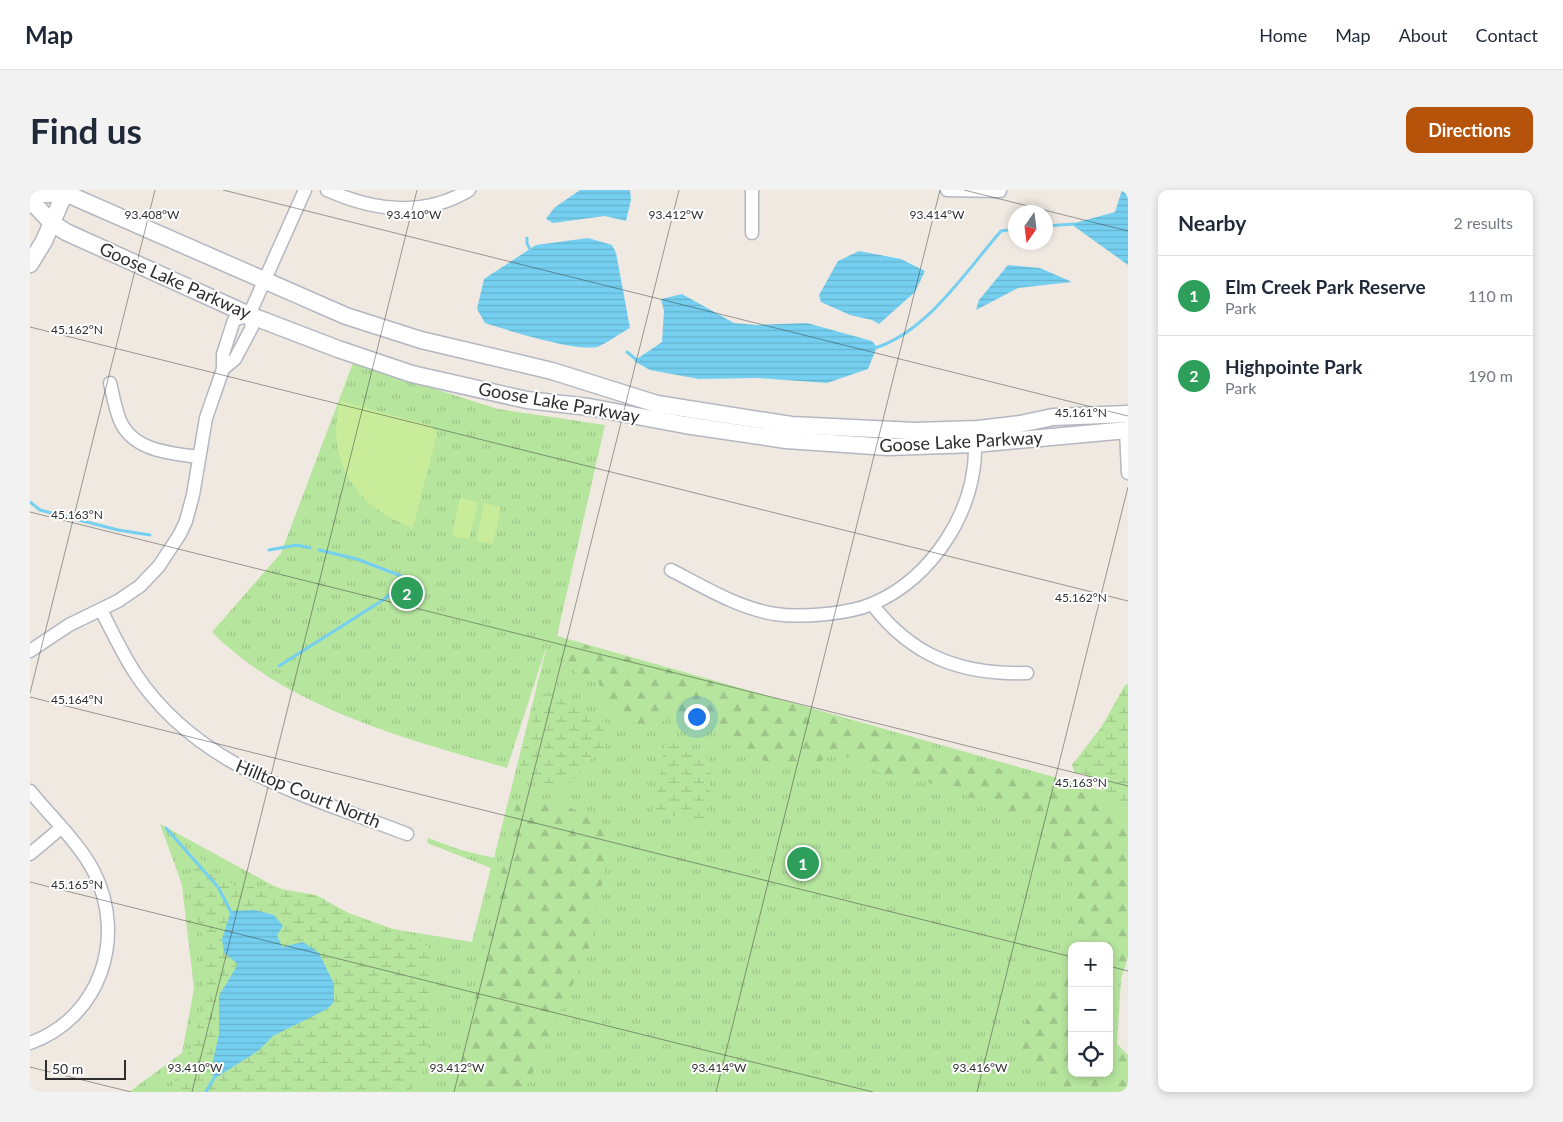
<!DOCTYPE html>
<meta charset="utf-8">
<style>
body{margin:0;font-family:Lato,sans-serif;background:#f2f2f3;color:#1f2937}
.controls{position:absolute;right:15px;bottom:15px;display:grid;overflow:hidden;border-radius:10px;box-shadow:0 2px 8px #0003}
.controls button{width:45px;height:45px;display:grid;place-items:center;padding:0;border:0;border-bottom:1px solid #e0e1e3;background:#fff;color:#1f2937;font:25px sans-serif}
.compass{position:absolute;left:978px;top:15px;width:45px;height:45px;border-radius:50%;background:#fff;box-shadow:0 2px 8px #0003;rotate:194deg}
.scale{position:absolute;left:15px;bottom:12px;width:81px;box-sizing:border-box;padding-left:5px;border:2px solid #2e2e2e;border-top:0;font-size:14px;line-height:18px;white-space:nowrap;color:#2e2e2e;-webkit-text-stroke:4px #fff;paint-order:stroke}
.you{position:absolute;left:666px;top:526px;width:18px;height:18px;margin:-12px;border:4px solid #fff;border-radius:50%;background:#1a73e8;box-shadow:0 0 0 8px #1a73e833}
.badge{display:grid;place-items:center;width:32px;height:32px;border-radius:50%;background:#b45309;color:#fff;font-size:16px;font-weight:700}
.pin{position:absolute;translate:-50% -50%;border:2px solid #fff;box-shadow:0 1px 5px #0006}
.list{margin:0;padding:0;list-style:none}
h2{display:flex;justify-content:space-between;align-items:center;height:65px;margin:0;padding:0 20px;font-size:21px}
h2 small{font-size:16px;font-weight:400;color:#747a83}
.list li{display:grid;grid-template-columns:32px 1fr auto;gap:15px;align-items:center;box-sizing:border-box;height:80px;padding:0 20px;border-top:1px solid #e0e1e3}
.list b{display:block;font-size:19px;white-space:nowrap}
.list p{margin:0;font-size:16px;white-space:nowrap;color:#747a83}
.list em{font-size:16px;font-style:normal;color:#747a83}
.icon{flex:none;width:28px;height:28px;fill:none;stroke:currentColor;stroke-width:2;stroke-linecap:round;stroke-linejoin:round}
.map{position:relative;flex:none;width:1098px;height:902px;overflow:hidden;border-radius:10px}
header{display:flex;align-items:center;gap:30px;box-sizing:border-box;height:70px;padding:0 25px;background:#fff;border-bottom:1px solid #e0e1e3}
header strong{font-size:24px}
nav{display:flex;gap:28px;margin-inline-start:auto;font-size:18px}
.intro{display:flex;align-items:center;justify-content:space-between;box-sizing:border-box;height:120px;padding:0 30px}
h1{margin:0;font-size:35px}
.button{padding:12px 22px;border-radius:10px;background:#b45309;color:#fff;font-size:18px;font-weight:700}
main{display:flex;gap:30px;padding:0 30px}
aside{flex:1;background:#fff;border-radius:10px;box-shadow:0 2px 8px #0003}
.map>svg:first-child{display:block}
.grass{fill:url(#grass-tufts)}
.forest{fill:url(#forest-firs)}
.wetland{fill:url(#wetland-marsh)}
.pitch{fill:#c9ec9a}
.water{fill:url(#water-rules)}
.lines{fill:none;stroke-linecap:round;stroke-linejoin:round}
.stream{stroke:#75cff0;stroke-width:3}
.minor-casing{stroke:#b4b7c1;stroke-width:15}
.tertiary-casing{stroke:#b4b7c1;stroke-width:19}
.minor{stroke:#fff;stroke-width:12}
.tertiary{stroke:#fff;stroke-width:16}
.ticks{fill:none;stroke:#2e2e2e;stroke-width:1;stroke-opacity:0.45}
.labels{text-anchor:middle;stroke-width:4;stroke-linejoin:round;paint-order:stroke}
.street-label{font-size:18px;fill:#2e2e2e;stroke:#fff}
.ticks-label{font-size:12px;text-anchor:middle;fill:#2e2e2e;stroke:#fff;stroke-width:4;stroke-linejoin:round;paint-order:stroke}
</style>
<header>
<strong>Map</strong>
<nav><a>Home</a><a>Map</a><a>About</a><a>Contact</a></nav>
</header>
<div class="intro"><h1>Find us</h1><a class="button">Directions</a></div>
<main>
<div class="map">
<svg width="1098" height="902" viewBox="0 0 1098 902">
<defs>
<pattern id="grass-tufts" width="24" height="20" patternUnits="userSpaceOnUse" patternTransform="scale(1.25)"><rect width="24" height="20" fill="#b6e59e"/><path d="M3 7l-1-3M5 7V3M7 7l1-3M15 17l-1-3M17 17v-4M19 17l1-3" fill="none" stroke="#9dc588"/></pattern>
<pattern id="forest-firs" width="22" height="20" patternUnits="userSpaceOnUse" patternTransform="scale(1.25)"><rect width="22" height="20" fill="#b6e59e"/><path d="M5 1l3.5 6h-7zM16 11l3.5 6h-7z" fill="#9dc588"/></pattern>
<pattern id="wetland-marsh" width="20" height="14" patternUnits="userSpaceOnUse" patternTransform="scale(1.25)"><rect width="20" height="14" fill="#b6e59e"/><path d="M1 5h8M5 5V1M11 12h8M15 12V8" fill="none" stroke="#9dc588"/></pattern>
<pattern id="water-rules" width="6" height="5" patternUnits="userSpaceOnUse" patternTransform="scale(1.25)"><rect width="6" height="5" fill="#75cff0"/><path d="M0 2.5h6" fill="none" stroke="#66b2ce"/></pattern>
</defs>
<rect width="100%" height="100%" fill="#efe9e1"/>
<!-- grass -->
<path class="grass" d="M323,173L468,219L575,235L527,446L1098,608V743L1079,756H1042V883H1079L1088,902H99L152,863L164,799L152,695L130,634L244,696L363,739L442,752L461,678L397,653L398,648L431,660L464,668L517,455L477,578C377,549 257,518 182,442L251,363Z"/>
<!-- forest -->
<g class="forest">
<polygon points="534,449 744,508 980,582 1079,610 1098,630 1098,767 1091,789 1087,854 1098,865 1098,894 1093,902 1027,902 976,859 1042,770 1042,883 1079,883 1079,756 1044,756 1043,695 1006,630 886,588 852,584 808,562 779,577 734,571 703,546 649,522 618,540 574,518 568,488 547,484 530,466"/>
<polygon points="486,613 535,616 564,627 580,654 559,758 494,902 422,902 432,870"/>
</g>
<!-- wetland -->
<g class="wetland">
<polygon points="1098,494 1098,623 1055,584 1045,583 1042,575 1072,536 1095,495"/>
<polygon points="515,500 576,533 575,562 564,566 535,598 496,589 489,579 497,545"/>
<polygon points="646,553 660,561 677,565 681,576 678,630 666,636 650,627 622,622 630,591 634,555"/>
<path d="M164,666L173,670L183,682L210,698L233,696L286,705L333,731L387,746L402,761C397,800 405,851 391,886C388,892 383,897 379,902H139L163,853L174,814L173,749L159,694Z"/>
</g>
<!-- pitch -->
<g class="pitch">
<path d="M310,211L402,236L407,244L383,338C326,316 295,274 310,211Z"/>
<polygon points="430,308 448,312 439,349 422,346"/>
<polygon points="454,313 471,317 463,354 446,351"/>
</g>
<!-- water -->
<g class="water">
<polygon points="550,0 600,0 601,10 596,31 575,26 523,33 516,29 524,18"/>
<polygon points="1092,0 1098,0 1098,75 1041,34 1085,22"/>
<path d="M558,48L582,55L586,63L600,138C592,142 574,155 567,157C543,161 480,141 455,133L447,119L454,89L506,55Z"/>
<polygon points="829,61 871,69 895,81 885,102 849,134 842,130 820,125 791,112 789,105 808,71"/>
<polygon points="978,75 1010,78 1042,92 988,98 946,120 949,110"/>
<polygon points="652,104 704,133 726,135 777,133 842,151 847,157 838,179 797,193 728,188 669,189 620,180 604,171 632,152 634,121 631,109"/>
<polygon points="225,720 244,725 253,736 247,745 252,757 273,752 289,763 304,794 304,812 297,819 243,846 228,861 184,889 181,880 189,844 189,806 208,774 194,763 192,749 201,721"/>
</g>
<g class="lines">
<!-- stream -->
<g class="stream">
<polyline points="1016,36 1044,34"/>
<polyline points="497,48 497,54 502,62"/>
<path d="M845,158C898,141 936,81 971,41L986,39"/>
<polyline points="597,162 608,171"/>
<polyline points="0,312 10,320 88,340 120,345"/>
<polyline points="239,360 267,355 280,358"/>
<polyline points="249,476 353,410 364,401 371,386 327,369 289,360"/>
<polyline points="136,638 188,697 202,724"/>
<polyline points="176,902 185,886"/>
</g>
<defs>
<g id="minor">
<path d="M297,0C344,21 393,28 439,0"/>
<polyline points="917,0 970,1"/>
<polyline points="722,43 722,0"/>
<polyline points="219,125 275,0"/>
<polyline points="193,179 205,169 222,137 219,125"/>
<path d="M80,193C83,205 85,217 89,228C101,261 140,263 169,267"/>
<polyline points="1096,240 1098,283"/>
<path d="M641,380C674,397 708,418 745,424C771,428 818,424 842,414C903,388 947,319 945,254"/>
<path d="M842,414C882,467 932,485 997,483"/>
<path d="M71,420C82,441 92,463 105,483C168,579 276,605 377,644"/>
<polyline points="0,461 39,435 88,411 110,396 129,376 150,344 156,331 163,305 176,228 193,179 193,164 204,130 219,125"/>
<path d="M0,601C20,626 50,654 64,682C97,748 70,828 0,853"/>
<polyline points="0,664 31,638"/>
</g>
<g id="tertiary">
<polyline points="0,5 35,3 316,126 391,150 522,181 627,214 761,235 885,241 948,239 990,234 1023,227 1098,224"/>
<polyline points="0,10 22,33 36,42 219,125 308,159 382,184 497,210 559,217 655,235 756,250 858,257 945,254 1098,240"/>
<polyline points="0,74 14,51 36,0"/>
</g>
</defs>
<!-- minor casing -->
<use href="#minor" class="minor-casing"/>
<!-- tertiary casing -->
<use href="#tertiary" class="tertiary-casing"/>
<!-- minor -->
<use href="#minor" class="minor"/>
<!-- tertiary -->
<use href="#tertiary" class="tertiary"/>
</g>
<!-- ticks -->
<path class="ticks" d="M193,0L1098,226M934,0L1098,41M0,137L1098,411M0,322L1098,596M0,503L125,0M0,507L1042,767M0,692L843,902M1079,776L1098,781M0,877L101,902M162,902L387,0M424,902L649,0M686,902L910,0M947,902L1098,297"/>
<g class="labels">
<!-- street labels -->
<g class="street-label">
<text transform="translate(145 91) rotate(24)" y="6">Goose Lake Parkway</text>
<text transform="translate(529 213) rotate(10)" y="6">Goose Lake Parkway</text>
<text transform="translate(931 252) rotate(-3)" y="6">Goose Lake Parkway</text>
<text transform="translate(278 604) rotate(22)" y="6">Hilltop Court North</text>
</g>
</g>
<g class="ticks-label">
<text x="122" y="29">93.408°W</text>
<text x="384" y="29">93.410°W</text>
<text x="646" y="29">93.412°W</text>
<text x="907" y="29">93.414°W</text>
<text x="47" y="144">45.162°N</text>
<text x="1051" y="227">45.161°N</text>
<text x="47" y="329">45.163°N</text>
<text x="1051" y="412">45.162°N</text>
<text x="47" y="514">45.164°N</text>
<text x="1051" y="597">45.163°N</text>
<text x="47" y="699">45.165°N</text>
<text x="165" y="882">93.410°W</text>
<text x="427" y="882">93.412°W</text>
<text x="689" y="882">93.414°W</text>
<text x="950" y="882">93.416°W</text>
</g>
</svg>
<div class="controls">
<button>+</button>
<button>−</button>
<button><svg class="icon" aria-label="locate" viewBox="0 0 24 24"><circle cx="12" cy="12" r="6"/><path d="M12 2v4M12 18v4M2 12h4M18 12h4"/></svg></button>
</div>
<svg class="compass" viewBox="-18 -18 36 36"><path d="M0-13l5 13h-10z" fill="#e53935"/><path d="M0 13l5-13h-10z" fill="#747a83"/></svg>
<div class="scale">50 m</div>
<div class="you"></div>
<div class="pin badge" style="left:773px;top:673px;background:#2e9e5b">1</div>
<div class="pin badge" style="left:377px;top:403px;background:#2e9e5b">2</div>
</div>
<aside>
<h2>Nearby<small>2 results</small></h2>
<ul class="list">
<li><span class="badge" style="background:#2e9e5b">1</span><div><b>Elm Creek Park Reserve</b><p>Park</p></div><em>110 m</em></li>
<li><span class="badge" style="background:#2e9e5b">2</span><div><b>Highpointe Park</b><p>Park</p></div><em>190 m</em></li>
</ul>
</aside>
</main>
